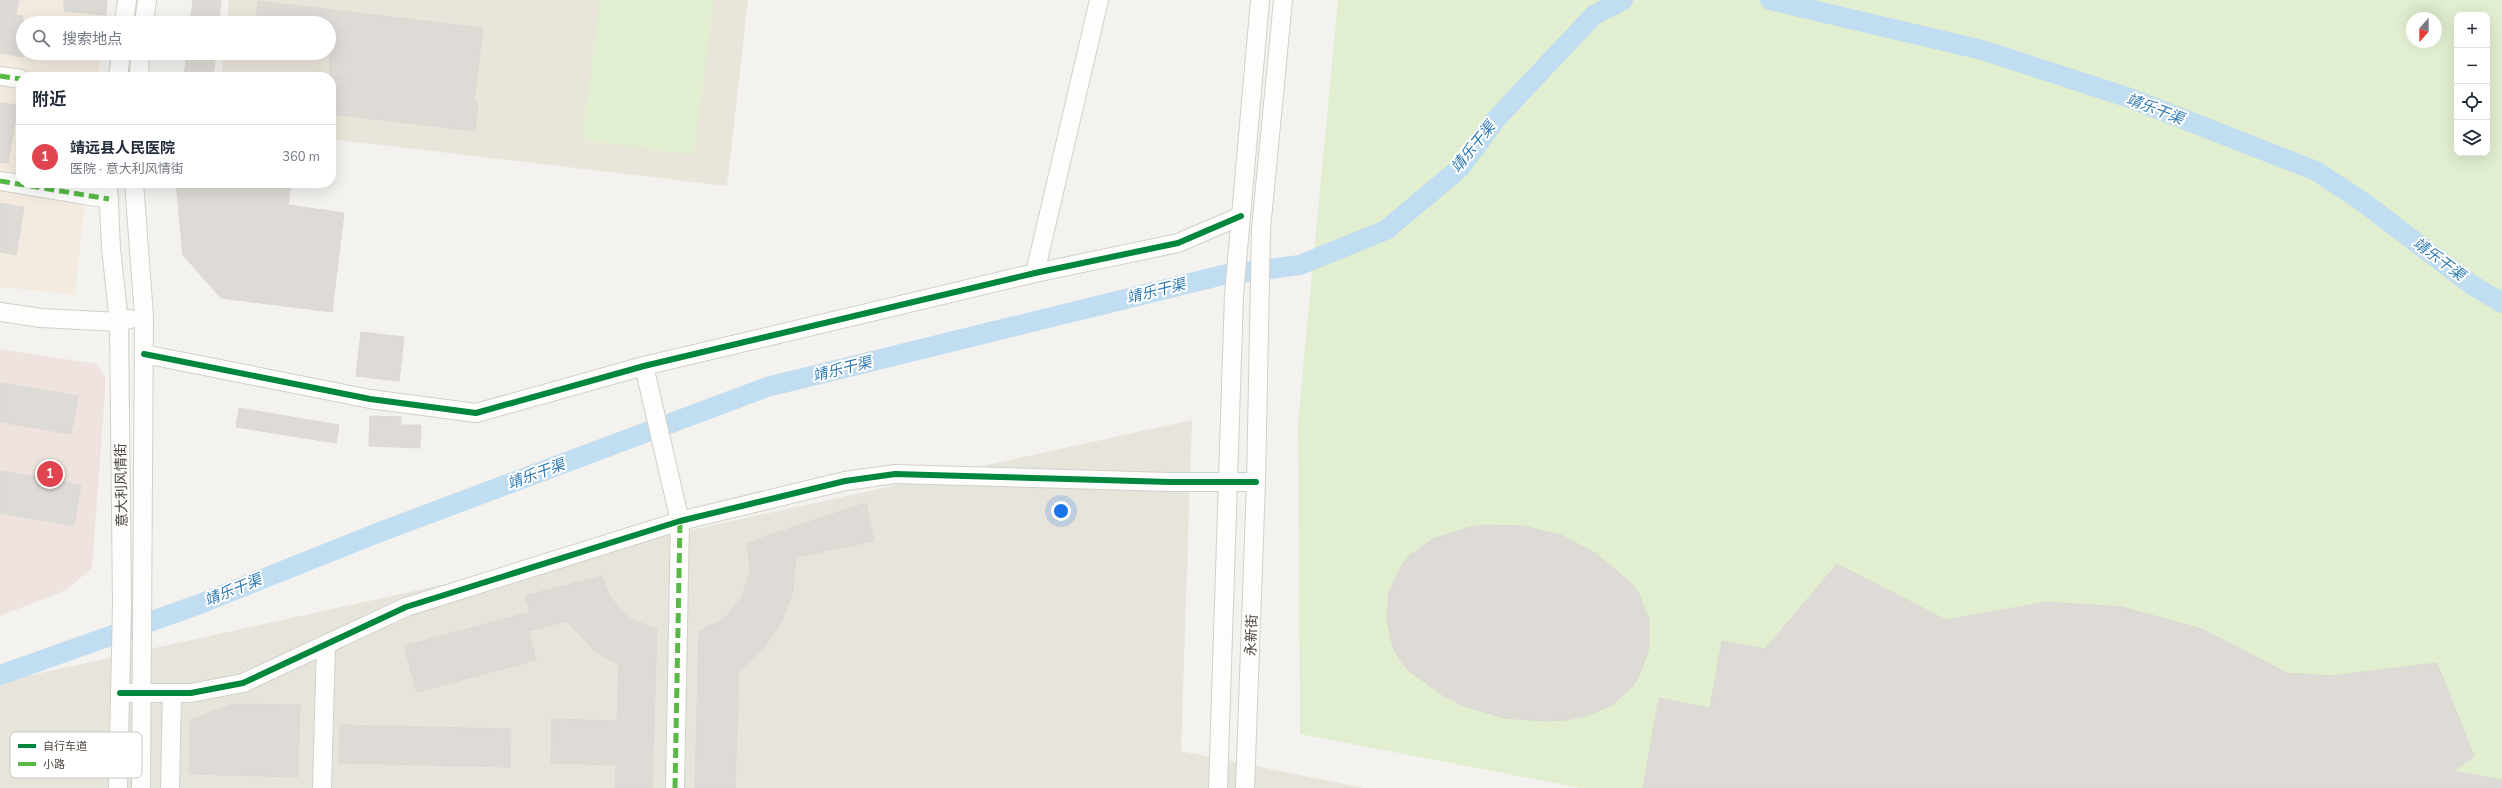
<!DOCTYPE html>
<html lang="zh">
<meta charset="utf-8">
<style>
body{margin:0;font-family:"Nunito Sans","Noto Sans SC",sans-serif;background:#f6f6f7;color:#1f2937}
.controls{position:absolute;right:12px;top:12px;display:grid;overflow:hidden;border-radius:8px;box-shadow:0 4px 16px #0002}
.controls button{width:36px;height:36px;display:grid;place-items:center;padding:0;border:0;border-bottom:1px solid #e0e1e3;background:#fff;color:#1f2937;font:20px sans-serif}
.compass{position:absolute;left:2406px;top:12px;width:36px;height:36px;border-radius:50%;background:#fff;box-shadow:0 4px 16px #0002;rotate:201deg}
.you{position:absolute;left:1061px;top:511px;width:14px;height:14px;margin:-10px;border:3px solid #fff;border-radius:50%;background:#1a73e8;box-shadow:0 0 0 6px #1a73e833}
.badge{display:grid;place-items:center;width:26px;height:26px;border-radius:50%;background:#868178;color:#fff;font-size:13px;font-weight:700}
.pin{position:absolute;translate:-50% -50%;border:2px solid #fff;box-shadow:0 1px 4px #0006}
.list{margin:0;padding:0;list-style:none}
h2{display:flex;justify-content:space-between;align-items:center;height:52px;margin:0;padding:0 16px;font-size:17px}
h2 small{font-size:13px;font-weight:400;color:#747a83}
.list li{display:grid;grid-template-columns:26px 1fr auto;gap:12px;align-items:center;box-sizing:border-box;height:64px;padding:0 16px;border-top:1px solid #e0e1e3}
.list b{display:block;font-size:15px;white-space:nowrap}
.list p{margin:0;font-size:13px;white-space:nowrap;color:#747a83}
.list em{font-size:13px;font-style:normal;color:#747a83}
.icon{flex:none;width:22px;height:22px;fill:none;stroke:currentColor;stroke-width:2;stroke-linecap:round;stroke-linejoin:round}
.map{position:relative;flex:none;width:2502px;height:788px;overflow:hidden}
.search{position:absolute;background:#fff;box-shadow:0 4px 16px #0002;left:16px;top:16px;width:320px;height:44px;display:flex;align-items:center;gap:10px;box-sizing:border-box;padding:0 14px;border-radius:22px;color:#747a83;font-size:15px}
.panel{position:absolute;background:#fff;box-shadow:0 4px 16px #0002;left:16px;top:72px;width:320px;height:116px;border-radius:16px}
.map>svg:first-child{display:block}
.residential{fill:#e7e4dc}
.commercial{fill:#f3ebdf}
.education{fill:#eae5da}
.medical{fill:#eee3df}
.green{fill:#e1eecf;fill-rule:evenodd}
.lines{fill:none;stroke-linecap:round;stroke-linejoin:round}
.canal{stroke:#c0ddf1;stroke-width:20}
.building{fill:#dedbd6;stroke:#dcd9d4}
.minor-casing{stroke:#d2d0cb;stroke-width:20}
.minor{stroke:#fdfdfc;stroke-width:18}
.quiet{stroke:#58b947;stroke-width:5;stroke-dasharray:10 5;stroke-linecap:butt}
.cycleway-casing{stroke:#fff;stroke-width:8}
.cycleway{stroke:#00873e;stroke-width:6}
.labels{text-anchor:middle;stroke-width:4;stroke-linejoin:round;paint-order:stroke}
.street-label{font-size:14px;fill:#4b4439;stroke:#fff}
.water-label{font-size:15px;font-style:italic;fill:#2e7ab2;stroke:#fff}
.key{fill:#fff;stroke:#c9c7c4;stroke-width:1}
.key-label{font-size:11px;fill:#4b4439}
</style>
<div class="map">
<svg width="2502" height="788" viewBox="0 0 2502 788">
<rect width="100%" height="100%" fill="#f4f2ee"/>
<!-- residential -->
<polygon class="residential" points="1192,420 1181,751 1365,788 0,788 0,682"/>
<!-- commercial -->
<polygon class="commercial" points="0,0 107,0 104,23 23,23 23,53 101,53 98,77 21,77 21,183 87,183 75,295 0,287"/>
<!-- education -->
<polygon class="education" points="229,0 748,0 727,186 331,139 331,77 221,77 224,53 329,53 329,23 227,23"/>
<!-- medical -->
<polygon class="medical" points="0,349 97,364 106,379 92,568 66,590 0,616"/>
<!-- green -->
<g class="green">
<polygon points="600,0 714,0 694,155 582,140"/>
<path d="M1338,0H2502V788H1581L1300,734L1298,422ZM2457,15H2487V153H2457ZM2412,18H2436V42H2412Z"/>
</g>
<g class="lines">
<!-- canal -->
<g class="canal">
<polyline points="1770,0 1982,50 2127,97 2316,171 2363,202 2472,285 2502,303"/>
<polyline points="0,675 197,605 380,532 767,387 1223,275 1300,265 1386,230 1460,168 1496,119 1594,15 1623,0"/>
</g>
</g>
<!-- building -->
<g class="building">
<polygon points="0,0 19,0 16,15 23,16 23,57 0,53"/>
<polygon points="64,0 107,0 106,15 64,11"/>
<polygon points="193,0 221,0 219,23 190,23"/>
<polygon points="258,1 483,28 474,102 478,102 475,131 331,114 329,23 256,23"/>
<polygon points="187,53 216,53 213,77 184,77"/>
<polygon points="0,103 18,105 8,163 0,162"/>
<polygon points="176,183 291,183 288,205 344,213 332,312 221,298 183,255"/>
<polygon points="0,203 24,207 16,255 0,252"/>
<polygon points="361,332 404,337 399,381 356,376"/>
<polygon points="0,383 78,396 71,434 0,422"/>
<polygon points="239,408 339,425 336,443 236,427"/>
<polygon points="370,416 401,417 401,425 421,425 420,448 369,446"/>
<polygon points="0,471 81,485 74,526 0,513"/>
<polygon points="866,503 874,541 796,557 793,591 781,623 763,649 739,671 735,788 695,788 699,631 724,619 742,597 750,571 747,543"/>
<polygon points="1485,525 1523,526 1561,535 1595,553 1631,583 1639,594 1649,620 1649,648 1640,674 1633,686 1612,705 1586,716 1566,720 1545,721 1504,718 1464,706 1444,696 1409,671 1400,660 1393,648 1387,620 1389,592 1401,567 1410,555 1433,539 1467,528"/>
<polygon points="1837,564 1946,620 2046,602 2122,607 2202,629 2287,673 2331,676 2437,663 2474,756 2454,771 2502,780 2502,788 1643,788 1659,698 1710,708 1722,641 1765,649"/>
<polygon points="602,576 609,595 621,611 632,620 657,629 652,788 615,788 616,765 551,763 552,719 617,721 619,665 595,651 567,621 528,631 536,660 417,692 404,646 530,612 525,596"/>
<polygon points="233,704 300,705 298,777 189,774 190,720"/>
<polygon points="340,725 511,729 510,767 339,763"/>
</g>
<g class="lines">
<defs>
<g id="minor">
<polyline points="124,23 127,0"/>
<polyline points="144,23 147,0"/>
<polyline points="0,76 21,79"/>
<polyline points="118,77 121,53"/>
<polyline points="139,77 140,53"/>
<polyline points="0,181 109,199"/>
<polyline points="108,183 111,248 119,322 122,605 118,788"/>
<polyline points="134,183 144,316 141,788"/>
<polyline points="1035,273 1099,0"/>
<polyline points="0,312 41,318 119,322 130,319"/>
<polyline points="144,354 370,399 476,413 644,366 1035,273 1178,243 1241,216"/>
<polyline points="644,366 680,521 675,788"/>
<polyline points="120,693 191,693 243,683 406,607 680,521 845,481 895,474 1169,482 1256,482"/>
<polyline points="170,788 172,693"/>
<polyline points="322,788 326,644"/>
<polyline points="1218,788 1234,295 1260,0"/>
<polyline points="1245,788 1256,482 1261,229 1283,0"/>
</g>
</defs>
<!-- minor casing -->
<use href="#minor" class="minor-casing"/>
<!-- minor -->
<use href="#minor" class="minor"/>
<!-- quiet -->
<g class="quiet">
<polyline points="0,76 21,79"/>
<polyline points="0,181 109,199"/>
<polyline points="675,788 680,521"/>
</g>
<defs>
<g id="cycleway">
<polyline points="144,354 370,399 476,413 644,366 1035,273 1178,243 1241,216"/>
<polyline points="120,693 191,693 243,683 406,607 680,521 845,481 895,474 1169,482 1256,482"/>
</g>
</defs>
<!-- cycleway casing -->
<use href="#cycleway" class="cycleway-casing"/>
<!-- cycleway -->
<use href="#cycleway" class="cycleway"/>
</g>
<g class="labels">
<!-- street labels -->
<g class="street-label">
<text transform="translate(121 485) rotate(-91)" y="5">意大利风情街</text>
<text transform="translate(1251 635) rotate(-88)" y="5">永新街</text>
</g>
<!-- water labels -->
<g class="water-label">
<text transform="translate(2155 109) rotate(21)" y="5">靖乐干渠</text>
<text transform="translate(1473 147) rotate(-51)" y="5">靖乐干渠</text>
<text transform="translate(2439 259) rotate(37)" y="5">靖乐干渠</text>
<text transform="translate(1156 291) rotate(-14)" y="5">靖乐干渠</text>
<text transform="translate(842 369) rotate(-14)" y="5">靖乐干渠</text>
<text transform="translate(536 474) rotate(-20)" y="5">靖乐干渠</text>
<text transform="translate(233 590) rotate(-22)" y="5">靖乐干渠</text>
</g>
</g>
<!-- legend -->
<rect x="10" y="732" width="132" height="46" rx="6" class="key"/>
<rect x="18" y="744" width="18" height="4" fill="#00873e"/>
<rect x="18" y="762" width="18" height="4" fill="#58b947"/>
<g class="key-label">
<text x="43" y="750">自行车道</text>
<text x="43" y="768">小路</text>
</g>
</svg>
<div class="controls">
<button>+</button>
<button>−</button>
<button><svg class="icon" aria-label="locate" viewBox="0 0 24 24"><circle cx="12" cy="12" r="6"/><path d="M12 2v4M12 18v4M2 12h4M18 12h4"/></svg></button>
<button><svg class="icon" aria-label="layers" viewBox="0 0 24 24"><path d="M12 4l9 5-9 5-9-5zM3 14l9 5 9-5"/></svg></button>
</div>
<svg class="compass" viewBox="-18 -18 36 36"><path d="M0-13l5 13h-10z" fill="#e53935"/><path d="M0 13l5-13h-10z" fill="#747a83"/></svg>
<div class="you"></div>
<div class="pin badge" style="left:50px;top:474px;background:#e0444e">1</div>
<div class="search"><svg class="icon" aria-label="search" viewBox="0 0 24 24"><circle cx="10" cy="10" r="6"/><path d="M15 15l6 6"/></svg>搜索地点</div>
<section class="panel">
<h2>附近<small></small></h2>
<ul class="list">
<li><span class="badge" style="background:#e0444e">1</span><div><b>靖远县人民医院</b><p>医院 · 意大利风情街</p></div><em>360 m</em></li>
</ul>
</section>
</div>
